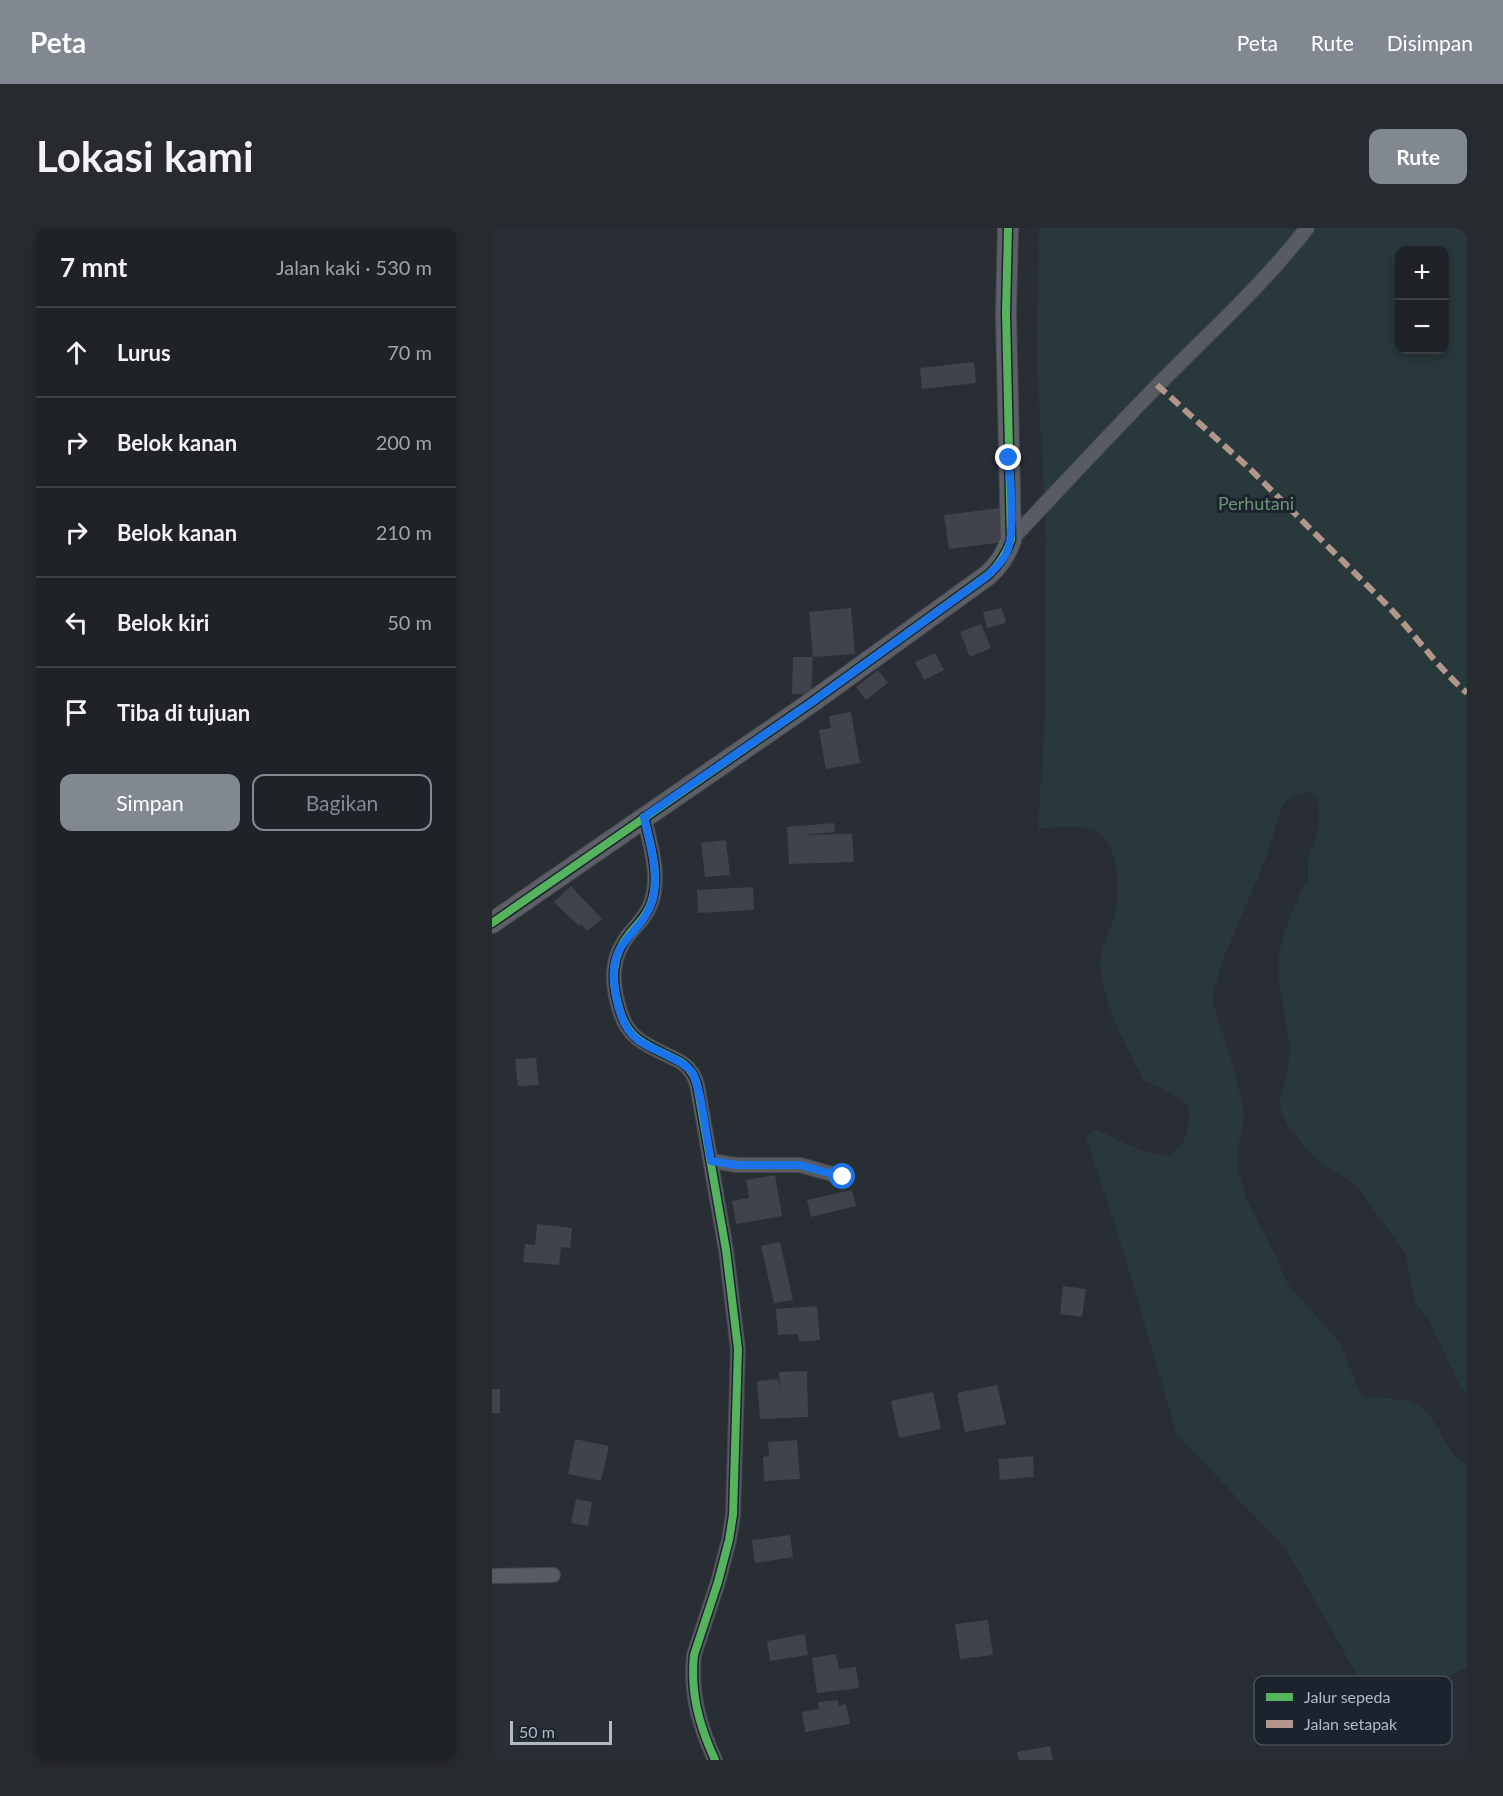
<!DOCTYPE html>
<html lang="id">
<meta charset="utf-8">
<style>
body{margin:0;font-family:Lato,sans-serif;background:#272a2f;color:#f1f3f6}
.controls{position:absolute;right:18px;top:18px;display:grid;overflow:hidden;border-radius:12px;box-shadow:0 3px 9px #0003}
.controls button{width:54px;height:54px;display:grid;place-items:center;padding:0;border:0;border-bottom:2px solid #3c3f44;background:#1f2227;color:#f1f3f6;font:30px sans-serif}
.scale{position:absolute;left:18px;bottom:15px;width:102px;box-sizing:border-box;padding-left:6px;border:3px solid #b2b9c5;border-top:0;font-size:16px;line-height:21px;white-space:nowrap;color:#b2b9c5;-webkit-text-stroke:4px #1c232e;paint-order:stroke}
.stop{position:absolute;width:18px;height:18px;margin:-14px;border:4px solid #1a73e8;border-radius:50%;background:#fff}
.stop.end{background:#1a73e8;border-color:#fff;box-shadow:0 2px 6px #0008}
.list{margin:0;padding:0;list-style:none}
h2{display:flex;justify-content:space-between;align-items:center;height:78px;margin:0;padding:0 24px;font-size:26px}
h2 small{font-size:20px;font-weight:400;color:#a1a4a7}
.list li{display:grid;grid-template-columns:39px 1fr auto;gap:18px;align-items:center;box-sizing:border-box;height:90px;padding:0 24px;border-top:2px solid #3c3f44}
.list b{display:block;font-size:22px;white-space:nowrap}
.list em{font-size:20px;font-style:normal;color:#a1a4a7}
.actions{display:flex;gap:12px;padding:18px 24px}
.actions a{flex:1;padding:14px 0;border:2px solid #828892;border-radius:12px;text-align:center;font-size:21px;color:#828892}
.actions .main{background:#828892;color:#fff}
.icon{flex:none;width:33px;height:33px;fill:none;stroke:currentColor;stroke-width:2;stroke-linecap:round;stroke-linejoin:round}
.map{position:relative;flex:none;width:975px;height:1532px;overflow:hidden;border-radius:12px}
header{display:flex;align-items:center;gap:36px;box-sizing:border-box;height:84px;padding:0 30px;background:#828892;color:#fff}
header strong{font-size:28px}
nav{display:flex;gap:33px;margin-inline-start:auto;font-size:21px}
.intro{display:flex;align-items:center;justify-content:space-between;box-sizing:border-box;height:144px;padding:0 36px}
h1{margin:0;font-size:42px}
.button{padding:15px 27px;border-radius:12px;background:#828892;color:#fff;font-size:21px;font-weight:700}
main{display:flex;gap:36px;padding:0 36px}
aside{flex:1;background:#1f2227;border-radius:12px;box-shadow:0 3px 9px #0003}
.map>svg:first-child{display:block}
.green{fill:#29383b;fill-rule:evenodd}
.building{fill:#404349}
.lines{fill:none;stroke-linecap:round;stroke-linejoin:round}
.street-casing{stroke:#46494f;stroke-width:16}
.secondary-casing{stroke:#46494f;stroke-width:22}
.street{stroke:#585b62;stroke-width:14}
.secondary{stroke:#5c6066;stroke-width:20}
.quiet{stroke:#b2968c;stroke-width:6;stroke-dasharray:12 6;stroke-linecap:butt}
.cycleway-casing{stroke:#1c232e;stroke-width:11}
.cycleway{stroke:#56b35d;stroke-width:8}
.route{stroke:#1a73e8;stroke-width:8}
.labels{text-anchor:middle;stroke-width:6;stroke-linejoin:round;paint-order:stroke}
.park-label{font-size:18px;fill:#6b9476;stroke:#1c232e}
.key{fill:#1c232e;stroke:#49505b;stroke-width:1.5}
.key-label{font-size:16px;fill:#b2b9c5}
</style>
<header>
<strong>Peta</strong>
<nav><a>Peta</a><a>Rute</a><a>Disimpan</a></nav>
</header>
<div class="intro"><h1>Lokasi kami</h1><a class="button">Rute</a></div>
<main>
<aside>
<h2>7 mnt<small>Jalan kaki · 530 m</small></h2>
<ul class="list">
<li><svg class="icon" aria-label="ahead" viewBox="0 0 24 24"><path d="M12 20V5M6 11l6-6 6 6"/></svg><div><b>Lurus</b></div><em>70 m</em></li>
<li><svg class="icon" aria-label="right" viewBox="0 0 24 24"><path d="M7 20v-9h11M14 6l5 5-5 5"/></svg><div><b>Belok kanan</b></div><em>200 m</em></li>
<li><svg class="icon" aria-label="right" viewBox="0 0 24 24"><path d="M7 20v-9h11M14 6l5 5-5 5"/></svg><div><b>Belok kanan</b></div><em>210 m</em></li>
<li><svg class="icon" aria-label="left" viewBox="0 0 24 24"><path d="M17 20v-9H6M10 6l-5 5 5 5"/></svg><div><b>Belok kiri</b></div><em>50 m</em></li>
<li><svg class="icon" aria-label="arrive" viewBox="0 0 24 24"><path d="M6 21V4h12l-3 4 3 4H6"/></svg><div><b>Tiba di tujuan</b></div></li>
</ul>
<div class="actions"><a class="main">Simpan</a><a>Bagikan</a></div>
</aside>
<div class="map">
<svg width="975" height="1532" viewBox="0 0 975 1532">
<rect width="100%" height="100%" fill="#292d34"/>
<!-- green -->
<path class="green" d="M547,0H975V1168L965,1153L938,1094L923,1075L915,1037L914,1026L862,955L828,935L811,917L795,896L789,885L788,872L797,835L798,822L787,751V726L793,702L809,663L816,653V629L825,606L827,593L826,570L815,563L803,567L793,574L787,586L777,623L730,734L723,759L721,773L724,785L740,834L752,882L751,896L746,919L747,945L755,972L785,1031L795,1055L849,1116L865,1158L871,1169C887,1171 910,1169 923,1176C942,1185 949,1209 961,1225C964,1230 970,1234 975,1237V1439L956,1449L934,1462L923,1467L910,1470L883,1466L869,1454L794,1321L685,1207L632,1026L594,910L603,901C619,908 658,930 674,927C680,926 686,921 689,917C698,903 698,891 695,876L674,862L651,852C634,816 611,777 608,737C607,720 618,705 622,689C628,666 629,611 601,601C590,597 560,600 546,600L554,468V309L545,132ZM908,22H952V122H908Z"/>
<!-- building -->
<g class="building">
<polygon points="482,134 484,155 430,161 428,140"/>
<polygon points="508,280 513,314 457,321 452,287"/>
<polygon points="359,380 363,426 321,429 317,384"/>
<polygon points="510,380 514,395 495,400 491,384"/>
<polygon points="489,396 499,420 478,429 468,404"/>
<polygon points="443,425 452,442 432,452 423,434"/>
<polygon points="301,429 321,429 319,466 300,466"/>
<polygon points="386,442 396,455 374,472 364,459"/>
<polygon points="359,484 368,535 334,541 327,502 339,500 337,488"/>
<polygon points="342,595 343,604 311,607 360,606 362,634 297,636 295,599"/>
<polygon points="234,612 238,647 213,649 209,615"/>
<polygon points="79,658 110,691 95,703 89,696 87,698 62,674"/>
<polygon points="261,659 262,682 206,685 205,662"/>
<polygon points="44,830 47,857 26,858 23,831"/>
<polygon points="283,947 290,988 244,996 240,973 257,970 254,952"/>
<polygon points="360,962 364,978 319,989 315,972"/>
<polygon points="45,996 80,1000 78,1020 69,1019 67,1037 31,1034 33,1016 43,1017"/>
<polygon points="288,1014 301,1072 282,1075 269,1018"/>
<polygon points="571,1058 594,1061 590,1089 568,1086"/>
<polygon points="325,1078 328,1112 307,1114 306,1106 286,1107 284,1081"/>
<polygon points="315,1143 316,1189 268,1191 265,1153 286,1151 288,1162 287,1144"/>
<polygon points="505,1157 514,1196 473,1204 465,1165"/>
<rect x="0" y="1161" width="8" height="24"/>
<polygon points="441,1164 449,1201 407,1210 399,1173"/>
<polygon points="83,1211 117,1218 109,1253 76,1246"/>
<polygon points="305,1212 308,1251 272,1253 271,1229 277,1228 276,1214"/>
<polygon points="541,1228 542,1249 508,1252 506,1231"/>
<polygon points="84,1271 100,1274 96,1298 79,1295"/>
<polygon points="298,1307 301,1329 263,1335 260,1312"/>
<polygon points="496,1392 501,1427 468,1431 463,1396"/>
<polygon points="313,1406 316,1427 278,1433 275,1413"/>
<polygon points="344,1426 347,1441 364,1439 367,1460 325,1465 320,1430"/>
<polygon points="346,1472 347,1478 354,1476 358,1496 313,1504 310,1484 327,1481 326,1474"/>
<polygon points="558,1518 561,1532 527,1532 525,1524"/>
</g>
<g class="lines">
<defs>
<g id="street">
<path d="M519,312C568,260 617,207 667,156C717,105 771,57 815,0"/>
<path d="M152,589C158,616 169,648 159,675C155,687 146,696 138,705C118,729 119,755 128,783C137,813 156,817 181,830C188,833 195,837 199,844C202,847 203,852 205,856L234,1022L246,1121L241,1287L237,1312L226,1354L202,1427C198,1465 207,1497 223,1532"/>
<polyline points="219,933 245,937 308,937 351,949"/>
<polyline points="0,1348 61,1347"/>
</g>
<path id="secondary" d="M0,695L320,474L496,347C507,337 514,327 519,312L514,85L516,0"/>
</defs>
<!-- street casing -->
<use href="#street" class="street-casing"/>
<!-- secondary casing -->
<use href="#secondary" class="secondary-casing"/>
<!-- street -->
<use href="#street" class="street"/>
<!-- secondary -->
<use href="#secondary" class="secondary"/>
<!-- quiet -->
<path class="quiet" d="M665,157L757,240L894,376C922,405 945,439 975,465"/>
<defs>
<g id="cycleway">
<path d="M152,589C158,616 169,648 159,675C155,687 146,696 138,705C118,729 119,755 128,783C137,813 156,817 181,830C188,833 195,837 199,844C202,847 203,852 205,856L234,1022L246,1121L241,1287L237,1312L226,1354L202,1427C198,1465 207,1497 223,1532"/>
<path d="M0,695L320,474L496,347C507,337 514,327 519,312L514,85L516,0"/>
</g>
</defs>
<!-- cycleway casing -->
<use href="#cycleway" class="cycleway-casing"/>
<!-- cycleway -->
<use href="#cycleway" class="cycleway"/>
</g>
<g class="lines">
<!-- route -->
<path class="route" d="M351,949L308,937H245L219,933C215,914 209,858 200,844C195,837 186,833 178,829C168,823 155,819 146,812C129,800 124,773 122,754C118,711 149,707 160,674C168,647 158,616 152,589L320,474L495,348C502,341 510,335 514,326C524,309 518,252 517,230"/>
</g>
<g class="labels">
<!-- park labels -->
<g class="park-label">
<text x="764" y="282">Perhutani</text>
</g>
</g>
<!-- legend -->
<rect x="762" y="1448" width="198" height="69" rx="9" class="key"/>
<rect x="774" y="1465" width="27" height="8" fill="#56b35d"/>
<rect x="774" y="1492" width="27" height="8" fill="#b2968c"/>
<g class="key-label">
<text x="812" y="1475">Jalur sepeda</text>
<text x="812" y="1502">Jalan setapak</text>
</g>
</svg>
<div class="controls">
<button>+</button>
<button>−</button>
</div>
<div class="scale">50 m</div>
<div class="stop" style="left:351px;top:949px"></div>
<div class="stop end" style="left:517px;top:230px"></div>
</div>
</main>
